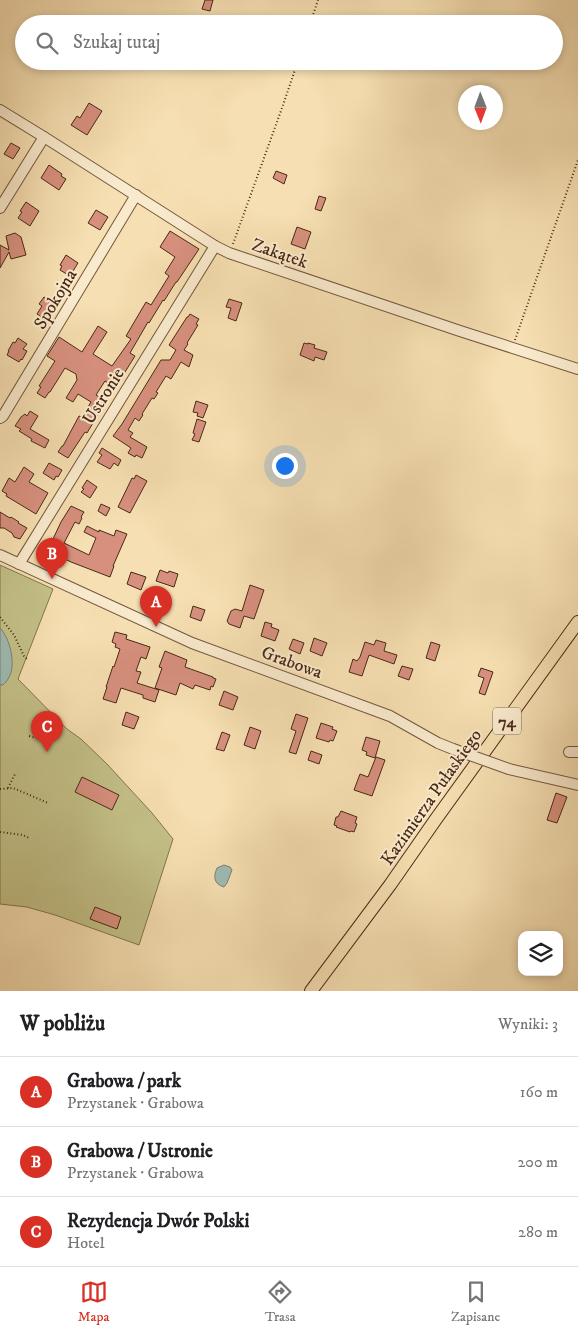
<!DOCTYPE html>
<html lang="pl">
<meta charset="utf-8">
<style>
body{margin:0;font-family:"IM FELL DW Pica",serif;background:#f6f6f6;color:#202124}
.controls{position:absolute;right:15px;bottom:15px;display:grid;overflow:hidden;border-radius:10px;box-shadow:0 2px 8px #0003}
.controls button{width:45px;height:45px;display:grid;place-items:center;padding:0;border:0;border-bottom:1px solid #e0e0e0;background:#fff;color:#202124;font:25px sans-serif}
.compass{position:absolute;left:458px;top:85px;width:45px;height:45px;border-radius:50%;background:#fff;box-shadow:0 2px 8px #0003;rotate:179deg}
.you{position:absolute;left:284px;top:465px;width:18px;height:18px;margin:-12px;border:4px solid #fff;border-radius:50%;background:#1a73e8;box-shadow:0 0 0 8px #1a73e833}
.badge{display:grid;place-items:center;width:32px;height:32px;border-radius:50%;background:#d93025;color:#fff;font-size:16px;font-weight:700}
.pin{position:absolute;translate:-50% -41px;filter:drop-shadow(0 1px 2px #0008)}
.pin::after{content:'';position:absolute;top:26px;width:18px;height:15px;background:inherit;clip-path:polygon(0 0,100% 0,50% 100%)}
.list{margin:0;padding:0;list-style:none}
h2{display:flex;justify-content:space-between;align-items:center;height:65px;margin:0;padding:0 20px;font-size:21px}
h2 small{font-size:16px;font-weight:400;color:#757577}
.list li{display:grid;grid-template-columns:32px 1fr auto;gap:15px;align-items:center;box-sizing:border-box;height:70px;padding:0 20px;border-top:1px solid #e0e0e0}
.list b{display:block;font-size:19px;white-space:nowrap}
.list p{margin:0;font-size:16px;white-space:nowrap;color:#757577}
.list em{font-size:16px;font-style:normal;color:#757577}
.icon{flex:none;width:28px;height:28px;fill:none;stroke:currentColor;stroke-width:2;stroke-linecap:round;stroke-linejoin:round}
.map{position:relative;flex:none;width:578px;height:991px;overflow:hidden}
.search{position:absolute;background:#fff;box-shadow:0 2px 8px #0003;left:15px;right:15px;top:15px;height:55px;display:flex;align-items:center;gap:12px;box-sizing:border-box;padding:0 18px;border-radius:28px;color:#757577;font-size:19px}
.sheet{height:275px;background:#fff}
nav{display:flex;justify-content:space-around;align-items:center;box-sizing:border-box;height:70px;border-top:1px solid #e0e0e0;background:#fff;font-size:14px;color:#757577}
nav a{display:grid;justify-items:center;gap:2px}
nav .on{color:#d93025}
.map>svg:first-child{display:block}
.green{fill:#c3c087;stroke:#86754e}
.water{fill:#9ebbb4;stroke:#7c8175}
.building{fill:#d7907e;stroke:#492a16}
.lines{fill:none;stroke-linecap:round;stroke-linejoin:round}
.minor-casing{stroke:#74573d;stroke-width:12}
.major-casing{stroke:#492a16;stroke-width:14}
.path{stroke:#492a16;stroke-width:2;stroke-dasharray:1 2.5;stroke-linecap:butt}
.minor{stroke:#f9eacd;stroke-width:10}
.major{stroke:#f6dfb2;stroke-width:12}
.minor-bridge-casing{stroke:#74573d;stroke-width:12;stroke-linecap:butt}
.minor-bridge{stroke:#f9eacd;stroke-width:10}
.labels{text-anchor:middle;stroke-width:4;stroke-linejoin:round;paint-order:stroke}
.shield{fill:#f9eacd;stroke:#7e644d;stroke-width:1}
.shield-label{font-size:16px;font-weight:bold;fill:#492a16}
.street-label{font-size:18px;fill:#492a16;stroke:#f9eacd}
</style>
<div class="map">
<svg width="578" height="991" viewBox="0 0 578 991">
<rect width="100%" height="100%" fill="#f6dfb2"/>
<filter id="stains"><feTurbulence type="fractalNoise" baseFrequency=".004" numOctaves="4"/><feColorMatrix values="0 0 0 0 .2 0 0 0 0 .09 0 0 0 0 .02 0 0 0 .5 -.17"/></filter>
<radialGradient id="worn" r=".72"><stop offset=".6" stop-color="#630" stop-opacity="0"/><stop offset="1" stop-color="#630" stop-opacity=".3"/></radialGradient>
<!-- green -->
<polygon class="green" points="0,565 53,589 18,679 67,729 81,739 107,764 152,813 173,839 139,945 55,915 27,907 0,904"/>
<!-- water -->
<g class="water">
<path d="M0,628C10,638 17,666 8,679C7,681 5,683 3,685H0Z"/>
<path d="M224,865L230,867L232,870L227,883L224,887C214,884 213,877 217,868Z"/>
</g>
<!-- building -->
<g class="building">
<polygon points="205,0 213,0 210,11 202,9"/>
<polygon points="89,103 102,111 87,135 71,125 77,116 80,118"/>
<polygon points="11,143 20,148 13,159 4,154"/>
<polygon points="49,165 62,174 61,176 66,179 59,190 41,178"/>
<polygon points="276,171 287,175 284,184 273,178"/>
<polygon points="319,196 326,198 321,211 315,209"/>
<polygon points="26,202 39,211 30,226 18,218 22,212 20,211"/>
<polygon points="96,210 108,217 100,230 88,223"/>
<polygon points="297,227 311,232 305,249 291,244"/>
<polygon points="170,231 199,249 177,282 176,282 164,301 163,300 149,323 148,322 130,353 135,356 115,388 105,381 96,395 106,401 87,433 85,432 68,458 58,452 62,446 63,446 79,416 82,417 91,402 78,394 73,402 66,398 77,380 76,374 65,368 50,392 49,392 45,398 37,393 41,387 39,386 55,361 47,356 59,337 82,352 98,326 107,332 93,354 112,366 131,339 126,336 146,302 151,305 169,276 165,273 175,257 160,247"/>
<polygon points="15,233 21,237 26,255 11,259 9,252 0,268 0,245 9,250 6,236"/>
<polygon points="66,255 78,263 70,276 60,270 62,266 60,265"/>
<polygon points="44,297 55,304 46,320 37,314 42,306 39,304"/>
<polygon points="229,299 242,303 236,321 228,318 231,308 226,307"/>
<polygon points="190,314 199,319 196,324 198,325 187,343 188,344 184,350 193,355 189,367 181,362 171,379 166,376 156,392 158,393 154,399 152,398 142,414 143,415 139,421 135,418 128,430 133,433 130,437 147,447 142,458 136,455 135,457 128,453 131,448 113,436 122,424 161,360 170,360 176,350 169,345 187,317 188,317"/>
<polygon points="18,338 27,344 23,349 27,351 22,360 21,359 19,362 7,355 9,351 8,351 13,342 15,343"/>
<polygon points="304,343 308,344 308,343 315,345 314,348 327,352 324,360 315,357 314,361 300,355"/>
<polygon points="196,401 208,405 203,418 197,416 198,413 193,412"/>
<polygon points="30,411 38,416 30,429 49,440 45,448 31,441 32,439 19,431 21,429 15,426 21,417 25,414 27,416"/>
<polygon points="197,419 206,422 199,442 192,440 195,434 193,433"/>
<polygon points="102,448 121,460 118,466 114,463 110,469 97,462 102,455 99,453"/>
<polygon points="49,463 62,470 58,477 56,476 54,480 43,473"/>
<polygon points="24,467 34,474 29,482 48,493 36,514 6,496 7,494 2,491 9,478 15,482"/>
<polygon points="136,475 147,481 130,513 118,507 132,478 134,479"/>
<polygon points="87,480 97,487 90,498 81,492 84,489 82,488"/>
<polygon points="101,504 110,508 106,516 98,511"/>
<polygon points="71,506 84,512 81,517 82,518 79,524 75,522 64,543 89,555 96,538 84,532 87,526 99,532 99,530 114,536 116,530 127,534 113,566 114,566 110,577 71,562 45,549 51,538 53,539 61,522"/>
<polygon points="0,512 10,518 11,517 19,522 18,523 27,528 20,539 14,537 12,533 4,528 0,528"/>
<polygon points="160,570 168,573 169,571 178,574 174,587 156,581"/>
<polygon points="131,572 146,577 141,590 127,584"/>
<polygon points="250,585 264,590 254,619 244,616 240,628 229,624 227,621 231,611 235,609 242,611"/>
<polygon points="193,606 205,610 201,621 190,617"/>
<polygon points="265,622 272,624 271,627 279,630 275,641 261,636"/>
<polygon points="115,632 127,635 126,639 150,647 146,659 141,657 136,671 141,672 137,683 159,690 155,702 143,698 143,695 121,688 116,703 103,699 107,687 106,687 113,666 114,667 120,649 115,647 116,644 112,642"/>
<polygon points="314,638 327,643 322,656 310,651"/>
<polygon points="293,639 304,643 300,654 289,649"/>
<polygon points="376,640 386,643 384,651 397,655 394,664 369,655 362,676 349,672 353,659 357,661 360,657 365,642 374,645"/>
<polygon points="431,642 440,645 435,661 426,658"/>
<polygon points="165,651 187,660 185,667 213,677 213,678 216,679 213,687 211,686 210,690 195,685 193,689 180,683 176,695 155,688 162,668 159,667"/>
<polygon points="402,666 413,669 409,680 398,676"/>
<polygon points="481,668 493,672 485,695 479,693 484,678 478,676"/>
<polygon points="224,691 238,697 233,710 219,705"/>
<polygon points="126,712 139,717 134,729 122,725"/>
<polygon points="296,714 308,718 296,754 289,752 296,731 291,729"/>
<polygon points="321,723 333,727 332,729 337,731 333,741 330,740 329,742 316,738"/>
<polygon points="250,727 261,731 255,749 244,745"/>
<polygon points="222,732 230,735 224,751 216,749"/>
<polygon points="366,737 380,741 375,758 366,755 367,752 362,750"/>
<polygon points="311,751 322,755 319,764 308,760"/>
<polygon points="376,757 385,760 372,796 354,790 360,774 368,777"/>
<polygon points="82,777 119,795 112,810 75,792"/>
<polygon points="556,793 567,797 557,823 547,820"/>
<polygon points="341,811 357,817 355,823 357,824 354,832 351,831 350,832 336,827 337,826 334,825 336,817 338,817"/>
<polygon points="95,907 121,917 117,929 90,919"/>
</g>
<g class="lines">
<defs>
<g id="minor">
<polyline points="0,110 44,137 215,246 229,253 460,331 578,369"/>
<polyline points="0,208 44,137"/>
<polyline points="0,418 3,416 136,195"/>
<polyline points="0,555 192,643 390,716 438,743 453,749"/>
<polyline points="19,564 215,246"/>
<polyline points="569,752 578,752"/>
<polyline points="509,769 578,785"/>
</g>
<polyline id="major" points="311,991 390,885 436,819 578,622"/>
</defs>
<!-- minor casing -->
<use href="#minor" class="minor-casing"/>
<!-- major casing -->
<use href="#major" class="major-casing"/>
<!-- path -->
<g class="path">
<polyline points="310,24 318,0"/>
<polyline points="233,244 282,108 298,61"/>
<polyline points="515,340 578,160"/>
<polyline points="0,617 14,635 24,656 27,659"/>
<path d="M29,736C49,742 48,732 63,726"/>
<polyline points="8,788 15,774"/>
<polyline points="0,789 13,788 48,803"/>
<polyline points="0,832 23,835 29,838"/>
</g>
<!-- minor -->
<use href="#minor" class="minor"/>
<!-- major -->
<use href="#major" class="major"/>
<defs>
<polyline id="minor-bridge" points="453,749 509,769"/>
</defs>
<!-- minor-bridge casing -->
<use href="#minor-bridge" class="minor-bridge-casing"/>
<!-- minor-bridge -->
<use href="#minor-bridge" class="minor-bridge"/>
</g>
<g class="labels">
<!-- shield labels -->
<rect class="shield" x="493" y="707.5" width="28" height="27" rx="4"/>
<g class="shield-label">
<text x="507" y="727">74</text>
</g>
<!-- street labels -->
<g class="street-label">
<text transform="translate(280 253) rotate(19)" y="6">Zakątek</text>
<text transform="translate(55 299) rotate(-59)" y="6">Spokojna</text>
<text transform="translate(103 396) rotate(-58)" y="6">Ustronie</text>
<text transform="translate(292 662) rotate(20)" y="6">Grabowa</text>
<text transform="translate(431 797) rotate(-55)" y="6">Kazimierza Pułaskiego</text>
</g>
</g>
<rect width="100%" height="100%" filter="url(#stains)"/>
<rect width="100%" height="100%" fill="url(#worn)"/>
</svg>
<div class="controls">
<button><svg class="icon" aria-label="layers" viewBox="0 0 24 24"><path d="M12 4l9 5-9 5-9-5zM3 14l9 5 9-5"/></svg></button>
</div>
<svg class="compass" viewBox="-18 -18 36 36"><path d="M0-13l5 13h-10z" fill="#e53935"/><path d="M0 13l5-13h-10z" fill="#757577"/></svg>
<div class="you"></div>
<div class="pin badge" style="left:156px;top:627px">A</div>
<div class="pin badge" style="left:52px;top:579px">B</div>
<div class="pin badge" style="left:47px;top:752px">C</div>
<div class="search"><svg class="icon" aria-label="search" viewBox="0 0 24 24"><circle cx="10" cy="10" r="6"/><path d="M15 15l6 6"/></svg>Szukaj tutaj</div>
</div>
<section class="sheet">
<h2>W pobliżu<small>Wyniki: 3</small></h2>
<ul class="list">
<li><span class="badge">A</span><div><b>Grabowa / park</b><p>Przystanek · Grabowa</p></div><em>160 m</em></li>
<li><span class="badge">B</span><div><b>Grabowa / Ustronie</b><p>Przystanek · Grabowa</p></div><em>200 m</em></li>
<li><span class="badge">C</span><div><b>Rezydencja Dwór Polski</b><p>Hotel</p></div><em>280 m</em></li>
</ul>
</section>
<nav>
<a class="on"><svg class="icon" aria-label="map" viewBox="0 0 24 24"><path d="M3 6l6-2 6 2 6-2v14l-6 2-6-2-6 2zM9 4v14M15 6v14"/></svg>Mapa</a>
<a><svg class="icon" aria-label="directions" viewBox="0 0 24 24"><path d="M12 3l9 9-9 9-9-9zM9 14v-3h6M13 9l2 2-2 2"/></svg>Trasa</a>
<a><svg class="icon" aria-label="saved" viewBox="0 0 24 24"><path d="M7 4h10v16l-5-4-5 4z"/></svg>Zapisane</a>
</nav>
